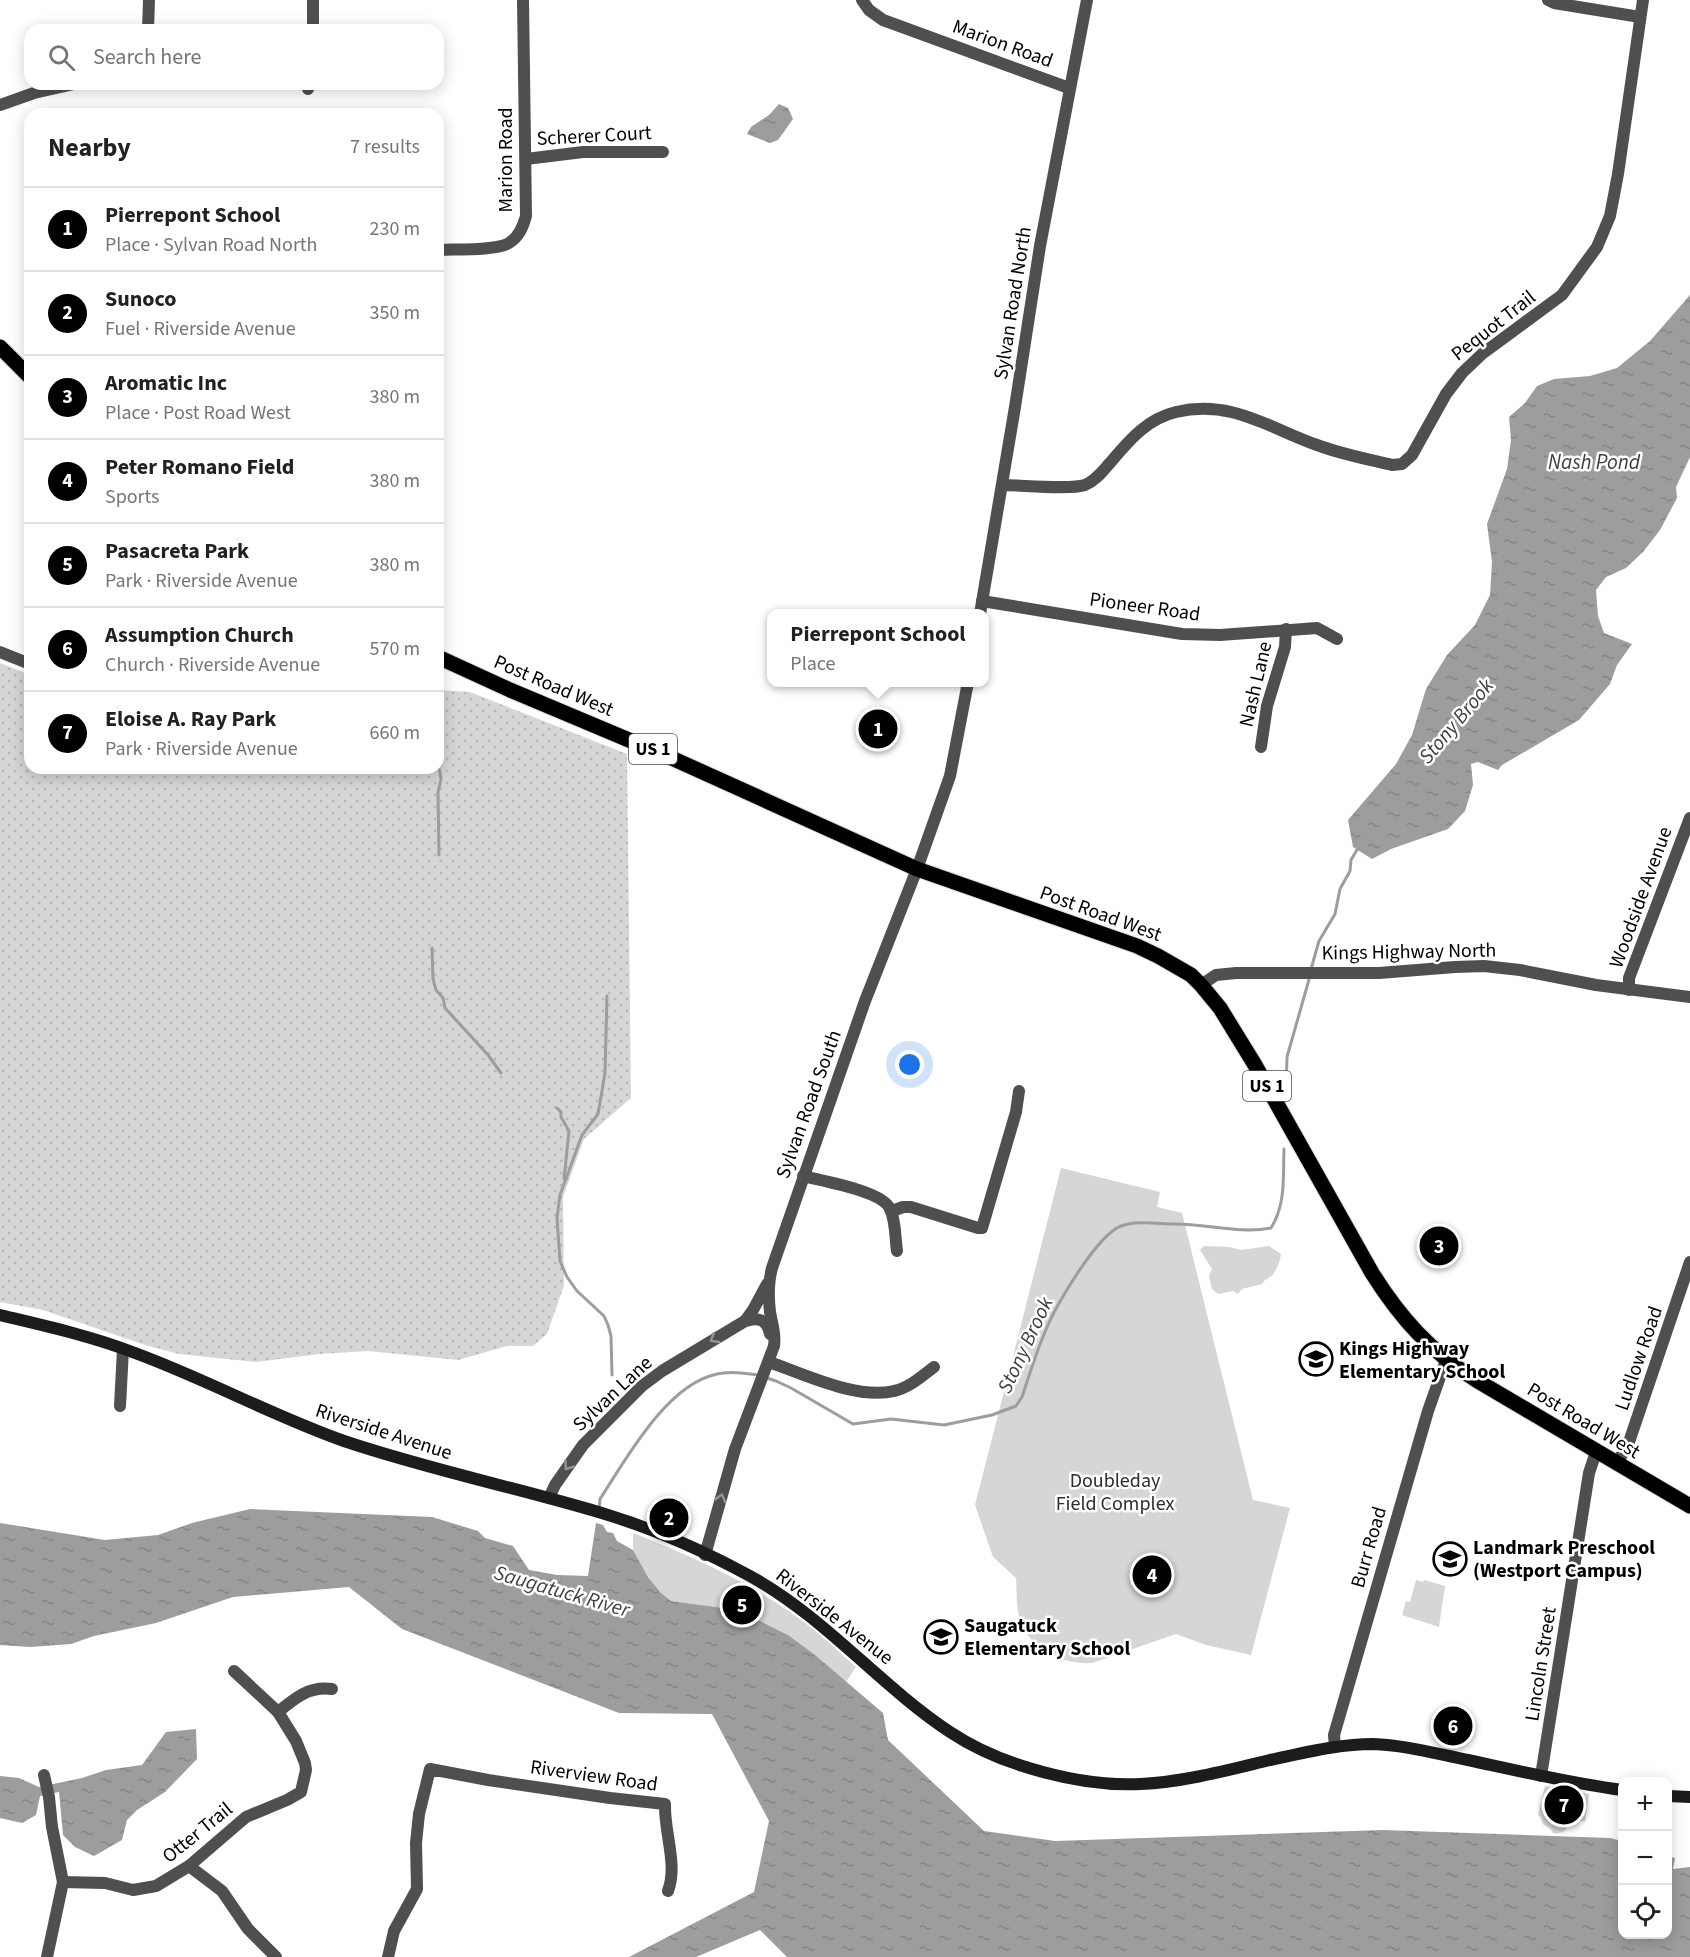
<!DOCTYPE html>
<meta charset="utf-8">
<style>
body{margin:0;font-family:"Source Sans 3",sans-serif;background:#f2f2f2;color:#202124}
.controls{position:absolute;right:18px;bottom:18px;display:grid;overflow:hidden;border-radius:12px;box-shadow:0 3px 15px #0003}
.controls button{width:54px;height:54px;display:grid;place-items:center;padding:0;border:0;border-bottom:2px solid #e0e0e0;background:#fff;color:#202124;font:30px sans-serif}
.you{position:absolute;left:910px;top:1065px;width:21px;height:21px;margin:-15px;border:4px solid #fff;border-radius:50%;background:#1a73e8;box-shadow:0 0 0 9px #1a73e833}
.badge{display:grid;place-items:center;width:39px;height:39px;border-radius:50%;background:#000;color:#fff;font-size:20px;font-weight:700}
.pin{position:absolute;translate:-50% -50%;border:3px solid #fff;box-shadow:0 2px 6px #0006}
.popup{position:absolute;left:767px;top:609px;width:222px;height:78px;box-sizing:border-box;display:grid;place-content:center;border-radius:12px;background:#fff;filter:drop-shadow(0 2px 4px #0005);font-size:20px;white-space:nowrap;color:#757577}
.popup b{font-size:22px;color:#202124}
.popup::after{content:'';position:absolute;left:50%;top:100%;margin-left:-12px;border:12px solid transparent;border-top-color:#fff}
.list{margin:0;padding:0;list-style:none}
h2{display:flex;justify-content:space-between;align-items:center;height:78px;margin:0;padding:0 24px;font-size:26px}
h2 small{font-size:20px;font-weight:400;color:#757577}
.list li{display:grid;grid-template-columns:39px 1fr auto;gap:18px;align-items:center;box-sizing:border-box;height:84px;padding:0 24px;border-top:2px solid #e0e0e0}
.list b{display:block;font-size:22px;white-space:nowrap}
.list p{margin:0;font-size:20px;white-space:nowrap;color:#757577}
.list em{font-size:20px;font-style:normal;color:#757577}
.icon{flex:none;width:33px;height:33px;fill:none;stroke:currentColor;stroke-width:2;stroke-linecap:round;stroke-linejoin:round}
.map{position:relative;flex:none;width:1690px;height:1957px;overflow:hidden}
.search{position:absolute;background:#fff;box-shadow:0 3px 15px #0003;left:24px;top:24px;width:420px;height:66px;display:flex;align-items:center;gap:15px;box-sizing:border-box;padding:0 21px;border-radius:18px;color:#757577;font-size:22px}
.panel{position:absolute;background:#fff;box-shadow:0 3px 15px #0003;left:24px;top:108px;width:420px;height:666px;border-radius:18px}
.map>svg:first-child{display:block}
.grass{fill:url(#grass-dots)}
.park{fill:#d6d6d6}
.water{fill:url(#water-ripples)}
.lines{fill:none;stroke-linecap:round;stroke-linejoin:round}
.stream{stroke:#9d9d9d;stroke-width:3}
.primary-casing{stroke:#dbdbdb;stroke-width:17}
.minor{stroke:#4f4f4f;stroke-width:12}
.tertiary{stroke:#4f4f4f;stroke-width:12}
.secondary{stroke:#1c1c1c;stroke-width:12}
.primary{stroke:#000;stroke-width:15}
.oneway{stroke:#959595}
.labels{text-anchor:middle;stroke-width:5;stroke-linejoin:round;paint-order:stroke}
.shield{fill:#fff;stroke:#4c4c4c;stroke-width:1.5}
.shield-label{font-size:18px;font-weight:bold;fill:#000}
.street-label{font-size:20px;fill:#000;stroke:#fff}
.poi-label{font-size:20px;font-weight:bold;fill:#000;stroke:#fff;text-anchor:start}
.park-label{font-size:20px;fill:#2d2d2d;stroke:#fff}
.water-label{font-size:21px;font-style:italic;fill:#3e3e3e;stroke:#fff}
</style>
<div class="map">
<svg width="1690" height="1957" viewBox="0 0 1690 1957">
<defs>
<pattern id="grass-dots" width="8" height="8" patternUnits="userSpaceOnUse" patternTransform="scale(1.5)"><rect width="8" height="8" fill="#d6d6d6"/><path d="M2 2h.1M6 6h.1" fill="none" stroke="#b6b6b6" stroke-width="1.8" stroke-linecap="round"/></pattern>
<pattern id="water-ripples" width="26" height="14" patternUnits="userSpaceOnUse" patternTransform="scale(1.5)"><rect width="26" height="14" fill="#9d9d9d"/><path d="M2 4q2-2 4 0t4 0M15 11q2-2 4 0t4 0" fill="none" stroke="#858585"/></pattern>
</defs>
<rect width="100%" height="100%" fill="#fff"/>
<!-- grass -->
<polygon class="grass" points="0,663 30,675 30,768 438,768 438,690 470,692 627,754 631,1098 584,1139 563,1197 564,1285 547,1334 533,1346 507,1346 458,1360 368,1351 319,1354 256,1362 179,1354 145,1345 43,1310 0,1302"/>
<!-- park -->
<g class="park">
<path d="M1061,1168L1160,1192L1157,1207L1182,1213L1253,1500L1290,1508L1251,1655L1206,1645L1176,1634L1092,1663C1059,1665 1023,1646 1018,1611C1016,1600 1017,1589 1016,1578L993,1557L975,1505Z"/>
<path d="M1204,1246L1229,1247L1241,1250L1269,1246L1281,1254C1280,1262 1276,1273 1270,1277C1262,1283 1268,1276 1262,1284L1242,1289L1238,1294L1233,1291L1218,1294L1212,1289L1209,1276L1212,1269L1200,1250Z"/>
<path d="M633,1533C691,1556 747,1581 797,1617C818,1632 837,1650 856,1667L846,1682L788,1635L738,1610L671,1601L659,1591L648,1577L633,1550Z"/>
<polygon points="1416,1580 1423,1582 1424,1580 1445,1586 1439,1627 1402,1615 1406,1601 1410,1602"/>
<path d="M1545,1786L1589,1794L1585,1822L1577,1819L1569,1822C1566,1831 1563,1834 1553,1833C1551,1828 1547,1827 1543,1824C1541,1820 1542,1818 1538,1815Z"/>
</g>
<!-- water -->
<g class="water">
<polygon points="779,104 788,108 793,119 778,140 770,143 747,134 751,127 769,115"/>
<polygon points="1690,295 1690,457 1676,487 1677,498 1660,530 1643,552 1626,568 1606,577 1596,590 1598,616 1604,633 1632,644 1617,665 1610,684 1579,720 1502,765 1498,770 1478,762 1471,764 1473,785 1465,811 1448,829 1391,849 1372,859 1353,847 1348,820 1396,764 1412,735 1426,689 1447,655 1475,625 1490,595 1492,562 1487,524 1507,469 1511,440 1509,417 1525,403 1537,386 1554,379 1590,376 1617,368 1650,341"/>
<polygon points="250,1509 432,1517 478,1531 485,1538 513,1546 529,1570 557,1575 588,1576 596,1523 603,1525 607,1532 613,1533 617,1541 633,1550 648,1577 660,1592 671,1601 738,1610 788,1635 815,1655 883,1713 888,1740 984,1831 1055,1841 1383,1830 1610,1838 1622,1841 1622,1934 1668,1934 1668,1856 1675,1858 1673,1869 1690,1867 1690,1957 787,1957 760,1930 696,1957 629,1957 754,1892 769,1821 712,1714 619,1713 402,1629 349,1587 233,1597 156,1623 94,1636 71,1644 30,1647 0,1645 0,1523 105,1540 158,1535 192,1523"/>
<polygon points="196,1729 197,1759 165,1792 137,1810 127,1820 122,1840 94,1856 75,1847 63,1835 59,1792 40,1796 36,1815 22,1823 0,1818 0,1776 19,1778 39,1787 82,1778 106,1770 142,1765 166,1732"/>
</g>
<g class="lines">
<!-- stream -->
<g class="stream">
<polyline points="438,737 439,742 438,750"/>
<polyline points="438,762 441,779 438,792 439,855"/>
<polyline points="432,948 433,979 436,990 443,998 445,1008 488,1055 501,1073"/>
<polyline points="1311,969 1319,941 1335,914 1340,889 1350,871 1351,860 1358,848"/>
<polyline points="607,996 605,1073 598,1114 582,1135 560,1195 557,1218 560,1261 567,1277 577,1291 604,1316 608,1325 611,1336 612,1375"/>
<polyline points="1286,1091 1287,1057 1310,976"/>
<polyline points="557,1108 561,1112 561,1117 569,1131 564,1179"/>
<path d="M764,1377L776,1381L791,1388L853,1424L891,1419L944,1425L992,1415L1016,1406L1022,1397C1029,1376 1036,1353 1045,1332C1055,1307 1096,1236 1121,1226C1137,1220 1159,1224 1175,1224C1208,1224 1239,1234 1271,1228C1286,1205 1283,1176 1284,1149"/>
<path d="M599,1510L600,1499C626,1459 667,1384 717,1374C728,1371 746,1373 758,1375"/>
</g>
<defs>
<g id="primary">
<polyline points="0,347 30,377"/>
<path d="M438,657L510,690L667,756L917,869L1137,946L1158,956L1191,975L1201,985L1220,1008L1255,1065L1372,1273C1401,1319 1430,1351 1476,1380L1690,1506"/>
</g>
</defs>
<!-- primary casing -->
<use href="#primary" class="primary-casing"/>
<!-- minor -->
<g class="minor">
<polyline points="862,0 869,10 883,20 1069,88"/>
<polyline points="1548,0 1554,3 1640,17"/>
<polyline points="148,30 149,0"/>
<polyline points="313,30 313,0"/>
<polyline points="308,89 309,84"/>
<polyline points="0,105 34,93 74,84"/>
<polyline points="526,159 583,152 663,152"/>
<path d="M438,250C454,249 496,251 509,243C519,237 523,227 526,216L523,0"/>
<path d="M1003,485C1021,485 1070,490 1085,485C1095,481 1102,472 1109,464C1128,442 1146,419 1176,412C1231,399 1269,428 1317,445C1341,454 1367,459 1392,465L1402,464L1412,455L1446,394L1462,373L1482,354L1562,295L1597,247L1610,216L1618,174L1643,0"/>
<polyline points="982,601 1182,634 1220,635 1317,628 1337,639"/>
<polyline points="980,614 1015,407 1040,246 1087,0"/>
<polyline points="1261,747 1267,706 1285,647 1286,629"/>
<polyline points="917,869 950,776 968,682"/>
<polyline points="1201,985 1216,975 1236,973 1379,973 1455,967 1484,966 1520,970 1596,985 1690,997"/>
<polyline points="1629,990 1629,978 1690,818"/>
<path d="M803,1176C822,1181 883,1191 890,1209C896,1221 895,1238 897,1251"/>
<polyline points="892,1211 903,1207 911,1207 978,1228 982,1228 1016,1112 1019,1091"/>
<path d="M769,1362C804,1374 857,1400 894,1391C909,1388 922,1376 934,1367"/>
<polyline points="120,1406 123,1349"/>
<polyline points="1616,1464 1628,1445 1690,1262"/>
<path d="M278,1712C295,1698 309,1686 332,1689"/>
<polyline points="1335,1747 1334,1735 1428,1411 1446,1360"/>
<polyline points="44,1775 49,1797 52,1827 63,1882 47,1957"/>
<polyline points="1541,1776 1589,1473 1596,1452"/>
<polyline points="189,1866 222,1891 248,1929 276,1957"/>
<polyline points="63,1882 105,1883 133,1890 156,1886 189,1866 246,1817 287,1800 301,1792 306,1770 305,1763 296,1741 278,1712 234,1671"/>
<path d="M388,1957L394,1931L417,1889L416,1843L419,1814L430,1769L488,1780L610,1798L665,1804C664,1832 678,1865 668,1891"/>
</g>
<!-- tertiary -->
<g class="tertiary">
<polyline points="0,652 30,664"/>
<path d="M745,1321C758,1317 767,1319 770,1334"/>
<polyline points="549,1498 555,1485 583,1445 642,1386 662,1371 745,1321 753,1310 767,1284"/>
<path d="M705,1555L735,1449L774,1346C776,1334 772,1324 770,1312C768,1296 768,1283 772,1268L865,1001L917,869"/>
</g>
<!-- secondary -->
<g class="secondary">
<path d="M0,1315C46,1326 91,1336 135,1353C206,1379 273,1416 344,1441C430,1470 519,1488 605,1514C654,1529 706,1552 750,1576C825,1617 879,1685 950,1732C974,1748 1002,1760 1029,1768C1065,1779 1103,1786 1141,1784C1184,1782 1228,1770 1270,1760C1304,1753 1338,1744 1373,1744C1405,1745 1437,1754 1468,1760C1519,1771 1570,1783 1622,1790"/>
<polyline points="1668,1796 1690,1797"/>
</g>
<!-- primary -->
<use href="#primary" class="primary"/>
</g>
<!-- one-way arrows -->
<defs><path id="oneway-chevron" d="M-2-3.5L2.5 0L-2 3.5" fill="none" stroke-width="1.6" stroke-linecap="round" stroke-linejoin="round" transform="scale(1.5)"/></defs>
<g class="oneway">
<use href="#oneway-chevron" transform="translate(714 1339) rotate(149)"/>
<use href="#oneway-chevron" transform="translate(568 1466) rotate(125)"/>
<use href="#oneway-chevron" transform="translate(721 1498) rotate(-75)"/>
</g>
<!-- icons -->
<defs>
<symbol id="school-ring" viewBox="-11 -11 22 22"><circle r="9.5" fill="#fff" stroke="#000" stroke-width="1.5"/><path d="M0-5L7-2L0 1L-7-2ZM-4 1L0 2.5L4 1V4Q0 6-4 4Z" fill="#000"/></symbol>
</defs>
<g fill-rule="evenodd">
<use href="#school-ring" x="1297" y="1340" width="38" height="38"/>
<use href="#school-ring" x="1431" y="1540" width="38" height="38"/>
<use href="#school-ring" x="922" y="1618" width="38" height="38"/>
</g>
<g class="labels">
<!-- shield labels -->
<g class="shield">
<rect x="629" y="734" width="48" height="30" rx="4.5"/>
<rect x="1243" y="1071" width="48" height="30" rx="4.5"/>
</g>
<g class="shield-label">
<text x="653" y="755">US 1</text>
<text x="1267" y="1092">US 1</text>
</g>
<!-- street labels -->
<g class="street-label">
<text transform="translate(1003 43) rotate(20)" y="7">Marion Road</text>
<text transform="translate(594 135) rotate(-3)" y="7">Scherer Court</text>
<text transform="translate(505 160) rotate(-90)" y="7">Marion Road</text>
<text transform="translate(1012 303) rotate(-81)" y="7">Sylvan Road North</text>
<text transform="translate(1493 325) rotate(-38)" y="7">Pequot Trail</text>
<text transform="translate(1145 606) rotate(8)" y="7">Pioneer Road</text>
<text transform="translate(1255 684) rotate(-77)" y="7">Nash Lane</text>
<text transform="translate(554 685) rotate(23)" y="7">Post Road West</text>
<text transform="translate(1640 897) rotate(-70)" y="7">Woodside Avenue</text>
<text transform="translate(1101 913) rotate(20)" y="7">Post Road West</text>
<text transform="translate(1409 951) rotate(-1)" y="7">Kings Highway North</text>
<text transform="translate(808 1104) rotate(-70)" y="7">Sylvan Road South</text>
<text transform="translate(1638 1358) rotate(-71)" y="7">Ludlow Road</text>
<text transform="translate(612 1393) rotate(-43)" y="7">Sylvan Lane</text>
<text transform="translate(1584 1420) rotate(31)" y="7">Post Road West</text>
<text transform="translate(384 1431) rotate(18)" y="7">Riverside Avenue</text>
<text transform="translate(1368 1547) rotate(-74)" y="7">Burr Road</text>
<text transform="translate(835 1616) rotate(38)" y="7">Riverside Avenue</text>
<text transform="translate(1540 1664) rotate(-81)" y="7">Lincoln Street</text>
<text transform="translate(594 1775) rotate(8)" y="7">Riverview Road</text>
<text transform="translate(197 1832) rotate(-39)" y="7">Otter Trail</text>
</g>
<!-- poi labels -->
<g class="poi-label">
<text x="1339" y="1355">Kings Highway<tspan x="1339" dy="23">Elementary School</tspan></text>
<text x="1473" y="1554">Landmark Preschool<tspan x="1473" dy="23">(Westport Campus)</tspan></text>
<text x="964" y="1632">Saugatuck<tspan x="964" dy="23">Elementary School</tspan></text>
</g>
<!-- park labels -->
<g class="park-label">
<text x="1115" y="1487">Doubleday<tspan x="1115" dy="23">Field Complex</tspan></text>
</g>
<!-- water labels -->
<g class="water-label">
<text x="1594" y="469">Nash Pond</text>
<text transform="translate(1456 721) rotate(-50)" y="7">Stony Brook</text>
<text transform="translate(1025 1345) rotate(-65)" y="7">Stony Brook</text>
<text transform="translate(562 1591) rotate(16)" y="7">Saugatuck River</text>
</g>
</g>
</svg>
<div class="controls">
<button>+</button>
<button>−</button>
<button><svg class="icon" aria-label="locate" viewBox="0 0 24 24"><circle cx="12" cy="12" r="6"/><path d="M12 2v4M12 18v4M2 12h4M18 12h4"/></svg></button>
</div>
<div class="you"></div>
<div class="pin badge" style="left:878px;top:729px">1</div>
<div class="popup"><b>Pierrepont School</b>Place</div>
<div class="pin badge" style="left:669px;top:1518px">2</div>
<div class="pin badge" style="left:1439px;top:1246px">3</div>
<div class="pin badge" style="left:1152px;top:1575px">4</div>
<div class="pin badge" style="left:742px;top:1605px">5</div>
<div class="pin badge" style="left:1453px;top:1726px">6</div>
<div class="pin badge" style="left:1564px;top:1805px">7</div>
<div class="search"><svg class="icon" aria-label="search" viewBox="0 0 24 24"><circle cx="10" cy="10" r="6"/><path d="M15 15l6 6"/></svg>Search here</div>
<section class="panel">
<h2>Nearby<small>7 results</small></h2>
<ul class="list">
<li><span class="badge">1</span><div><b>Pierrepont School</b><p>Place · Sylvan Road North</p></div><em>230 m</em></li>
<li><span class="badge">2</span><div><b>Sunoco</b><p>Fuel · Riverside Avenue</p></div><em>350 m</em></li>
<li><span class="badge">3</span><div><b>Aromatic Inc</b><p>Place · Post Road West</p></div><em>380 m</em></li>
<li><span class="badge">4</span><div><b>Peter Romano Field</b><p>Sports</p></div><em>380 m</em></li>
<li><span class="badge">5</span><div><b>Pasacreta Park</b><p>Park · Riverside Avenue</p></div><em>380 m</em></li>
<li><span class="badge">6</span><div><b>Assumption Church</b><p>Church · Riverside Avenue</p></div><em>570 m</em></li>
<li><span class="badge">7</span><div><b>Eloise A. Ray Park</b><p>Park · Riverside Avenue</p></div><em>660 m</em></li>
</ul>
</section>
</div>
